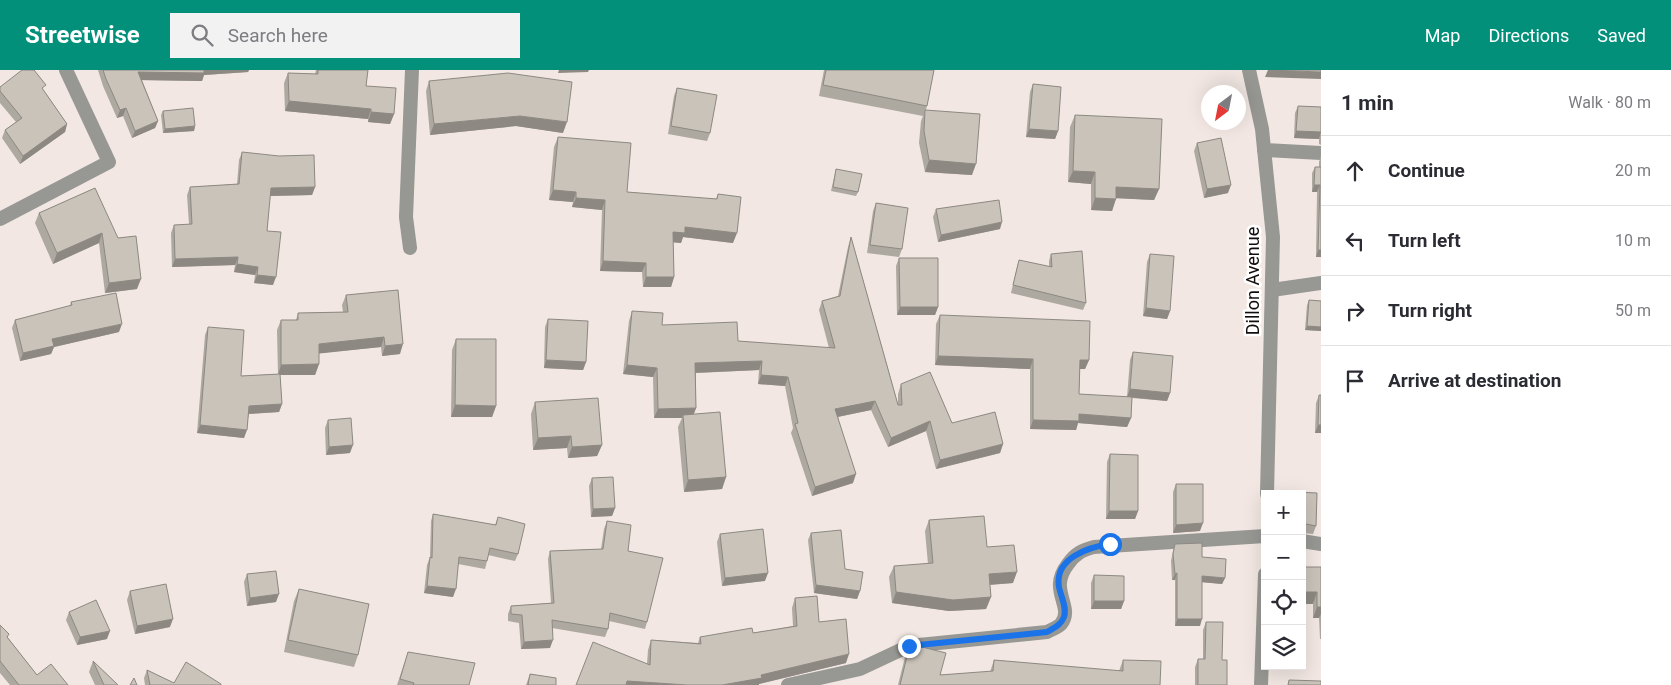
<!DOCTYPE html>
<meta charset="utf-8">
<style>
body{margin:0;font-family:Roboto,sans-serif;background:#f2f2f3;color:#2b2b33}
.controls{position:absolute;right:15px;bottom:15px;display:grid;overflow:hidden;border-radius:0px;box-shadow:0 5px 20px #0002}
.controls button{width:45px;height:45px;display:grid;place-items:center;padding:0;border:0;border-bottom:1px solid #e1e1e2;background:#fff;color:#2b2b33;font:25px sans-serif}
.compass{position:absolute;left:1201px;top:15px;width:45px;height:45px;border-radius:50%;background:#fff;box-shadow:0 5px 20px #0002;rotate:212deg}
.stop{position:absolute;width:15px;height:15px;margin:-11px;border:4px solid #1a73e8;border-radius:50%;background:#fff}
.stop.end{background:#1a73e8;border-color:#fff;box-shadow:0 1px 5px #0008}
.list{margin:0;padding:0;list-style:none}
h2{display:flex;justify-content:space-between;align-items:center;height:65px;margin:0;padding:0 20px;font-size:21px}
h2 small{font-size:16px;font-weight:400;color:#7c7c81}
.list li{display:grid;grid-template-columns:32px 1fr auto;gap:15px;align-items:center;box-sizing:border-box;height:70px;padding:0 20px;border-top:1px solid #e1e1e2}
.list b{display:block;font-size:19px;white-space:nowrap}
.list em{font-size:16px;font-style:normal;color:#7c7c81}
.icon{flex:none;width:28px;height:28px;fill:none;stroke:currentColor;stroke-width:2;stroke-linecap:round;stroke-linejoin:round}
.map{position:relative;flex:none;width:1321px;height:615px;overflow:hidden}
header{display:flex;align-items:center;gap:30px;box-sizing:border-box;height:70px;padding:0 25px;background:#03907a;color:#fff}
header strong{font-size:24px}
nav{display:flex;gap:28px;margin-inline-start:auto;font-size:18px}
.search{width:350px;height:45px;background:#f2f2f3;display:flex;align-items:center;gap:12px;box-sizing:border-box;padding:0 18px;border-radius:0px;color:#7c7c81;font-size:19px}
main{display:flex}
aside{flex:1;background:#fff}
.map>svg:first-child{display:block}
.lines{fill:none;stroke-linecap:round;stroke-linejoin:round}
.minor{stroke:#979793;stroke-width:14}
.tertiary{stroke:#979793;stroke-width:14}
.wall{fill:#ada8a0}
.shaded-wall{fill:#8d8882}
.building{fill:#c9c3ba;stroke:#8d8882}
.route{stroke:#1a73e8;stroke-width:6}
.labels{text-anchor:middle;stroke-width:5;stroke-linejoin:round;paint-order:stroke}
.street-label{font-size:18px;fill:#110d0c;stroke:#fff}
</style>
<header>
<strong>Streetwise</strong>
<div class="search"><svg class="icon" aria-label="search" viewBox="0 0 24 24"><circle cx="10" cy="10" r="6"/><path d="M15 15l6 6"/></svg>Search here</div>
<nav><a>Map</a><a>Directions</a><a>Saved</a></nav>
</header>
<main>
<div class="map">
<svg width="1321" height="615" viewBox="0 0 1321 615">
<rect width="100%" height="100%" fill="#f2e7e2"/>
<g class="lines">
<!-- minor -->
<g class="minor">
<polyline points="1264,80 1321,83"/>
<polyline points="0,149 109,92 66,0"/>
<polyline points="410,178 406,147 412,0"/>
<polyline points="1272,220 1321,213"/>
<polyline points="1302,471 1321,474"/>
<path d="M788,615L860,599L909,576L1047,562C1051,560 1058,557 1061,554C1075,536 1047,521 1068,494C1075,484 1082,480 1094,477L1265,466"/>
</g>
<!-- tertiary -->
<g class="tertiary">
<polyline points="1249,0 1262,59 1273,167 1267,424"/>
<polyline points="1261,615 1265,504"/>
</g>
</g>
<!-- wall -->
<g class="wall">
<polygon points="98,0 249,0 248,2 204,5 202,11 142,10 158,51 155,58 132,68 123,46 117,48 103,16"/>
<polygon points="316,0 368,0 366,16 394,44 390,54 368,52 368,49 285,41 284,13 288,3 315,4"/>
<polygon points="824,0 934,0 926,40 972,105 925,102 919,73 921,51 923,46 819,26"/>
<polygon points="429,11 563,63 516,56 430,65 426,21"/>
<polygon points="1033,14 1058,61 1055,69 1026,67 1030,22"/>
<polygon points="0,17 44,21 67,54 65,62 20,94 2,68 5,60 16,52 0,33"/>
<polygon points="677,18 710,63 707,71 668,64 674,26"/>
<polygon points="1298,36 1321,37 1321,75 1319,74 1319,69 1294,68 1295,43"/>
<polygon points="163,41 195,56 194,61 163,63 161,45"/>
<polygon points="1075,45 1159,119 1154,130 1116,128 1112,141 1091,140 1091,114 1068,112 1070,57"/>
<polygon points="558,67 627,122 716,129 718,124 733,173 683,167 681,173 673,172 674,207 671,217 643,217 642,202 600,201 602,140 572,137 573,132 549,130 554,77"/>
<polygon points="1197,73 1228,123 1204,128 1194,81"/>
<polygon points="242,82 315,117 312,125 270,126 267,161 273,215 254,213 255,205 234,202 235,195 172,197 171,163 174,155 189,154 187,125 190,117 237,114 239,90"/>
<polygon points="1321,85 1321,187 1316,187 1317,122 1312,122 1312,103 1315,97 1319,97 1319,92"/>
<polygon points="836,99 858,122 856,126 831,121"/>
<polygon points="95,118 137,219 105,223 99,173 53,194 35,153 39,143"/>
<polygon points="876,133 902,179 899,187 867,183 873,141"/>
<polygon points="936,139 1000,159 938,172 933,147"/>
<polygon points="851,167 898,334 898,324 901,314 952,353 1003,374 1000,383 936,399 926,361 888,377 871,340 838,347 853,413 812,426 791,363 793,358 785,316 758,314 759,300 696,303 696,338 694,344 726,407 722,419 684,422 678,357 682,348 654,348 653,307 623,304 629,251 632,241 662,255 738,271 829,278 819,240 822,231 838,226 848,177"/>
<polygon points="1051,184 1086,233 1083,240 1011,223 1017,197 1019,190 1049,197 1049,191"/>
<polygon points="1150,184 1170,241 1167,249 1143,246 1147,192"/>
<polygon points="899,188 938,237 935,245 897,245 896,196"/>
<polygon points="346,225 400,284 382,286 381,277 319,283 319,294 315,305 280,305 282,334 279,342 249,344 244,368 197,363 205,265 208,257 241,306 278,304 277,260 281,250 296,250 298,243 343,242 342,235"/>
<polygon points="1309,230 1321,231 1321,261 1305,260 1307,235"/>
<polygon points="71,232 119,262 54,277 51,284 20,291 12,258 15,250 70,236"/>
<polygon points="940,245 1089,290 1085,299 1080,299 1079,324 1127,327 1130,290 1133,282 1170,323 1167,331 1132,328 1131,348 1127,357 1078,353 1076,360 1030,359 1030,299 935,295 936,254"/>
<polygon points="548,249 586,292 583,300 544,298 545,257"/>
<polygon points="456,269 496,336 492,347 451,347 452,280"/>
<polygon points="1319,325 1321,325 1321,363 1315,363 1316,333"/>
<polygon points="535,332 602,375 597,386 568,388 567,378 533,380 531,344"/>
<polygon points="328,350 350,383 326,385 325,358"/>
<polygon points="1110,384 1138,441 1135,449 1106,449 1107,392"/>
<polygon points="592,408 615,438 612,446 591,447 589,416"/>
<polygon points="1176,414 1200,461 1173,463 1173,422"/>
<polygon points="1295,422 1317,423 1316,456 1313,464 1302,463 1302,424 1295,424"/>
<polygon points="433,444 495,455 498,447 518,484 515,491 488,485 487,491 485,499 458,494 453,527 424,523 427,495 430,487 431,451"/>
<polygon points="929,450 987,477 1013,513 990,515 991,527 986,539 949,541 892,533 889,507 894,496 928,494 925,461"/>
<polygon points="607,451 628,481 647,552 645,559 609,551 608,559 605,567 552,558 550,578 521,579 519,553 508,551 508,544 511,536 551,533 548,489 550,481 601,479 604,459"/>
<polygon points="811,463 845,499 860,521 857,529 814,523 808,470"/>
<polygon points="720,464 765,511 722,516 717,472"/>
<polygon points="1175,474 1202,487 1225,508 1222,514 1202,512 1200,556 1175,556 1175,510 1172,510 1171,491 1173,481"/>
<polygon points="1321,497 1321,569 1320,569 1319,548 1313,548 1313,534"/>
<polygon points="247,504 276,532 247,536 244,512"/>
<polygon points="1094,505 1124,531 1121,539 1091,539 1091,513"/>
<polygon points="299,519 358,585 354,597 284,582 294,531"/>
<polygon points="130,521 170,557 135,564 127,530"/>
<polygon points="795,528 819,552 846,593 759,614 759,615 576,615 647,594 648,580 651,570 698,573 700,567 753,563 793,556 792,538"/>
<polygon points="69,542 107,569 77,575 66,550"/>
<polygon points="1206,552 1222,590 1227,615 1195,615 1195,597 1198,589 1203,589 1203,560"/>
<polygon points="0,555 8,568 37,605 68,615 10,615 0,603"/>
<polygon points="909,578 940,605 990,602 994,590 1119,601 1123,590 1160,615 898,615 905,587"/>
<polygon points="408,582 469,615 397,615"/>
<polygon points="93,591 118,615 95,615 89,602"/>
<polygon points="147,600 174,613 221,615 145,615 144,608"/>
<polygon points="530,604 556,615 526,615"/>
</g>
<!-- shaded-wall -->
<g class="shaded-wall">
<polygon points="204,0 249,0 248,2 204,5 202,11 136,10 138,2"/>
<polygon points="559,0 589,0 588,2 558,3"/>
<polygon points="1268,0 1321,2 1321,9 1265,7"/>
<polygon points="289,31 371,39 368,49 285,41"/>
<polygon points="126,38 123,46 117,48 120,40"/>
<polygon points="371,42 394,44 390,54 368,52"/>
<polygon points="520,46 567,52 563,63 516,56 430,65 434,54"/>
<polygon points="158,51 155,58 132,68 135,61"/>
<polygon points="67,54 65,62 20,94 23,86"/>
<polygon points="195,56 194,61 163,63 165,59"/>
<polygon points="1029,59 1058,61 1055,69 1026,67"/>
<polygon points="1296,61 1321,62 1319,69 1294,68"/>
<polygon points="929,90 976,94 972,105 925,102"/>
<polygon points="1073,101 1095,102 1091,114 1068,112"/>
<polygon points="1231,115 1228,123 1204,128 1207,119"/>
<polygon points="1314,115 1320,115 1317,122 1312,122"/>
<polygon points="315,117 312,125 268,126 271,118"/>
<polygon points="1116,117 1159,119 1154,130 1112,128"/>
<polygon points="553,120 576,122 573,132 549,130"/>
<polygon points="576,128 605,130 602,140 572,137"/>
<polygon points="1095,128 1116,129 1112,141 1091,140"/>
<polygon points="1002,152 1000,159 938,172 941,165"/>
<polygon points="685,157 737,163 733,173 683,167 681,173 669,172 673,162"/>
<polygon points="102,163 99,173 53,194 57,183"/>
<polygon points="1318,180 1321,180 1321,187 1316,187"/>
<polygon points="238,187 235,195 172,197 175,189"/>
<polygon points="603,191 646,193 642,202 600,201"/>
<polygon points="237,194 258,197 255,205 234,202"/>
<polygon points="257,205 276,207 273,215 254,213"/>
<polygon points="646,207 674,207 671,217 643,217"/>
<polygon points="141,209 137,219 105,223 109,213"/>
<polygon points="900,237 938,237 935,245 897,245"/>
<polygon points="1146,238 1170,241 1167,249 1143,246"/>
<polygon points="122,254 119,262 54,277 51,284 20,291 23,283 52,269"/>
<polygon points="1307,256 1321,257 1321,261 1305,260"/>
<polygon points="384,267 381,277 315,284 319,274"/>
<polygon points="403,274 400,284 382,286 385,276"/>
<polygon points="938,286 1033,289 1030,299 935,295"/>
<polygon points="546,290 586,292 583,300 544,298"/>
<polygon points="1080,290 1089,290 1085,299 1076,299"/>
<polygon points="762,291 759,300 692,303 695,293"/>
<polygon points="319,294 315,305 278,305 281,295"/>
<polygon points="627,295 657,298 653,307 623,304"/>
<polygon points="761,305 788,307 785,316 758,314"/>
<polygon points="1130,319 1170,323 1167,331 1127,327"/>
<polygon points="875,331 871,340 832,348 835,339"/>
<polygon points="282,334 279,342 246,344 249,336"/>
<polygon points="455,335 496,336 492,347 451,347"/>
<polygon points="696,338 692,348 683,345 682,348 654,348 658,339"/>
<polygon points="1079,344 1131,348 1127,357 1078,353 1076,360 1030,359 1033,350"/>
<polygon points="930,351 926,361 888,377 891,368"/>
<polygon points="200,355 247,360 244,368 197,363"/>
<polygon points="1318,355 1321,355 1321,363 1315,363"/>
<polygon points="571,366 567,378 533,380 538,368"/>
<polygon points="1003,374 1000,383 936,399 940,390"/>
<polygon points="353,375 350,383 326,385 329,377"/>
<polygon points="602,375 597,386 568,388 572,377"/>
<polygon points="856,404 853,413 812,426 815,417"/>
<polygon points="726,407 722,419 684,422 688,410"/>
<polygon points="615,438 612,446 591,447 593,439"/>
<polygon points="1109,441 1138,441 1135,449 1106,449"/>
<polygon points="1203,453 1200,461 1173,463 1176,455"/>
<polygon points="1306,454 1303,462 1302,463 1302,455"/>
<polygon points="1017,502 1013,513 985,515 989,504"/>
<polygon points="768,503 765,511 722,516 725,508"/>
<polygon points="1177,503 1175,510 1172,510 1175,504"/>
<polygon points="1202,506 1225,508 1222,514 1200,512"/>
<polygon points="816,515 860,521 857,529 814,523"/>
<polygon points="427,516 456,519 453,527 424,523"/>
<polygon points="896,522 991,527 986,539 949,541 892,533"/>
<polygon points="1302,522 1317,522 1313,534 1302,534"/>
<polygon points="279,524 276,532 247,536 250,528"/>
<polygon points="1094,531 1124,531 1121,539 1091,539"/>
<polygon points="1317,537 1321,537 1321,544 1319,548 1313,548"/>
<polygon points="173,549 170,557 135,564 137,556"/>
<polygon points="1177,549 1202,549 1200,556 1175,556"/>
<polygon points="110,561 107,569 77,575 80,567"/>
<polygon points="553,570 550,578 521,579 524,572"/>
<polygon points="849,584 846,593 759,614 759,615 722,615 761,605"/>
<polygon points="627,611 687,615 626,615"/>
</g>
<!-- building -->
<g class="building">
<polygon points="22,0 34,0 46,15 42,18 67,54 23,86 5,60 22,48 0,21 0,17"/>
<polygon points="103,0 204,0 204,3 138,2 158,51 135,61 126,38 120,40 106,9"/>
<polygon points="318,0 368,0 366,16 396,18 394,44 371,42 371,39 289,31 288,3 318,4"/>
<polygon points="826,0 934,0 927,36 823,15"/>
<polygon points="1268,0 1321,0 1321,2"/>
<polygon points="508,3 572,12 567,52 520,46 434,54 429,11"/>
<polygon points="1033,14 1061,17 1058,61 1029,59"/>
<polygon points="677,18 717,25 710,63 671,56"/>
<polygon points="1298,36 1321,37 1321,62 1296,61"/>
<polygon points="193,38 195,56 165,59 163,41"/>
<polygon points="925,40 980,44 976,94 929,90 924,61"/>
<polygon points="1075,45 1162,49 1159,119 1116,117 1116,129 1095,128 1095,102 1073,101"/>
<polygon points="558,67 631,73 627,122 717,129 718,124 741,127 737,163 685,157 685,163 673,162 674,207 646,207 646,193 603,191 605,130 576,128 576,122 553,120"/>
<polygon points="1221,68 1231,115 1207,119 1197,73"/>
<polygon points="242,82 279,86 314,85 315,117 271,118 267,161 281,162 276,207 257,205 258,197 237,194 238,187 175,189 174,155 192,154 190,117 239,114"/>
<polygon points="1315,97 1321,97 1321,180 1318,180 1320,115 1314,115"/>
<polygon points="836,99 862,104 858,122 833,117"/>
<polygon points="95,118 118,168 136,166 141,209 109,213 102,163 57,183 39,143"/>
<polygon points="999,130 1002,152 941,165 936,139"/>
<polygon points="876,133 908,138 902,179 870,175"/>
<polygon points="851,167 898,335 902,335 901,314 930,302 952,353 995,342 1003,374 940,390 930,351 891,368 875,331 835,339 856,404 815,417 795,354 798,353 788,307 761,305 762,291 695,293 696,338 658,339 657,298 627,295 632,241 663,243 662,255 737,252 738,271 835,278 822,231 840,226"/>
<polygon points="1082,181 1086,233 1013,215 1019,190 1052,197 1051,184"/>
<polygon points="1150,184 1174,186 1170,241 1146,238"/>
<polygon points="899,188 938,188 938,237 900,237"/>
<polygon points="398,220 403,274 385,276 384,267 319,274 319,294 281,295 281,250 298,250 298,243 348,242 346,225"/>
<polygon points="116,223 122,254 52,269 54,276 23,283 15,250 72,235 71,232"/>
<polygon points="1309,230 1321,231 1321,257 1307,256"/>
<polygon points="940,245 1090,251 1089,290 1080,290 1079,324 1132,327 1131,348 1079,344 1079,351 1033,350 1033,289 938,286"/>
<polygon points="548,249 588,251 586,292 546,290"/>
<polygon points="208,257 244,260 241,306 280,304 282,334 249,336 247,360 200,355"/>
<polygon points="456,269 496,269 496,336 455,335"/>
<polygon points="1133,282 1173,286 1170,323 1130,319"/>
<polygon points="1319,325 1321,325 1321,355 1318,355"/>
<polygon points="598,328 602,375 572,377 571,366 538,368 535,332"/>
<polygon points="720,342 726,407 688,410 683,345"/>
<polygon points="351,348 353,375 329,377 328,350"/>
<polygon points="1110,384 1138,385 1138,441 1109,441"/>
<polygon points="613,407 615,438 593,439 592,408"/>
<polygon points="1176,414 1203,414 1203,453 1176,455"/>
<polygon points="1295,422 1317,423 1316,456 1306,454 1302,455 1302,424 1295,424"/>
<polygon points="433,444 496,455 498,447 525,454 518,484 490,478 487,491 459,487 456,519 427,516 430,487 432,488"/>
<polygon points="984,446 987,477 1014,475 1017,502 989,504 991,527 953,530 896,522 894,496 933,493 929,450"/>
<polygon points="607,451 631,455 628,481 663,488 647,552 610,543 608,559 552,550 553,570 524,572 522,545 511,544 511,536 554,533 550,481 603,479"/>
<polygon points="763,459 768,503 725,508 720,464"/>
<polygon points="841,460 845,499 863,502 860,521 816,515 811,463"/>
<polygon points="1202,473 1202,487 1226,489 1225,508 1202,506 1202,549 1177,549 1177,503 1175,504 1173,484 1175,474"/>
<polygon points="1302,497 1321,497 1321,537 1317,537 1317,522 1302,522"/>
<polygon points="276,501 279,524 250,528 247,504"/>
<polygon points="1094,505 1124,506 1124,531 1094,531"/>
<polygon points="166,514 173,549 137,556 130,521"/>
<polygon points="299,519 369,534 358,585 288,570"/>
<polygon points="817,526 819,552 846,549 849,584 761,605 762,608 722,615 687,615 627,611 626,615 576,615 593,572 650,595 651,570 701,574 700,567 752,558 753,563 797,556 795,528"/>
<polygon points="96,530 110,561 80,567 69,542"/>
<polygon points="1206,552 1223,552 1222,590 1227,590 1227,615 1198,615 1198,589 1205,589"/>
<polygon points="0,555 9,564 7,567 37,605 51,594 68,615 19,615 0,591"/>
<polygon points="914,575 946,583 940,605 993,601 994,590 1123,601 1123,590 1161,591 1160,615 900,615 909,578"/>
<polygon points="408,582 475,593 469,615 413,615 414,613 400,609"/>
<polygon points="93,591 118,615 104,615"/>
<polygon points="186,592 221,614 221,615 150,615 147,600 174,613"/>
<polygon points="530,604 556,608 556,615 528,615"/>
<polygon points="134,608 137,615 130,615"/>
<polygon points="1289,610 1321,611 1321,615 1288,615"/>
</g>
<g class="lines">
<!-- route -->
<path class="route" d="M909,576L1047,562C1054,558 1061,555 1064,547C1067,537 1061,527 1059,517C1054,488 1089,477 1110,474"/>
</g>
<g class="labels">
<!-- street labels -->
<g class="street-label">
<text transform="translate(1253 211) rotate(-90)" y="6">Dillon Avenue</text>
</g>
</g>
</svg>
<div class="controls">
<button>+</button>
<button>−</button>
<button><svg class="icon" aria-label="locate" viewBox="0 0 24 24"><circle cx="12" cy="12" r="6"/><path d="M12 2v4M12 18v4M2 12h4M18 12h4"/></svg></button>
<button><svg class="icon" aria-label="layers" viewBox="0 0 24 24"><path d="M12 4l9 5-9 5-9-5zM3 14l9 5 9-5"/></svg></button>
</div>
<svg class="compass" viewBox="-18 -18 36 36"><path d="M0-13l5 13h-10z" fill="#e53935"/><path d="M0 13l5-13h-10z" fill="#7c7c81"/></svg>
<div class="stop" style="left:1110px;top:474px"></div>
<div class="stop end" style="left:909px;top:576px"></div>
</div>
<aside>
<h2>1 min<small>Walk · 80 m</small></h2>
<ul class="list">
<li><svg class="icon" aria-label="ahead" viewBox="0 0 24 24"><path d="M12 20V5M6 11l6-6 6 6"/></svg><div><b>Continue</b></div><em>20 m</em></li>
<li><svg class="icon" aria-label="left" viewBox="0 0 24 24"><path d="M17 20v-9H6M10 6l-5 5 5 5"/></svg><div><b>Turn left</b></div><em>10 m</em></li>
<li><svg class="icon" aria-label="right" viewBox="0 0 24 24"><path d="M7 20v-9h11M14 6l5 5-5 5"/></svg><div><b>Turn right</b></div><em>50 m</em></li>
<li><svg class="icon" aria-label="arrive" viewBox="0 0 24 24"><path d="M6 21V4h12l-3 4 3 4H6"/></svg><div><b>Arrive at destination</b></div></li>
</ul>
</aside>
</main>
